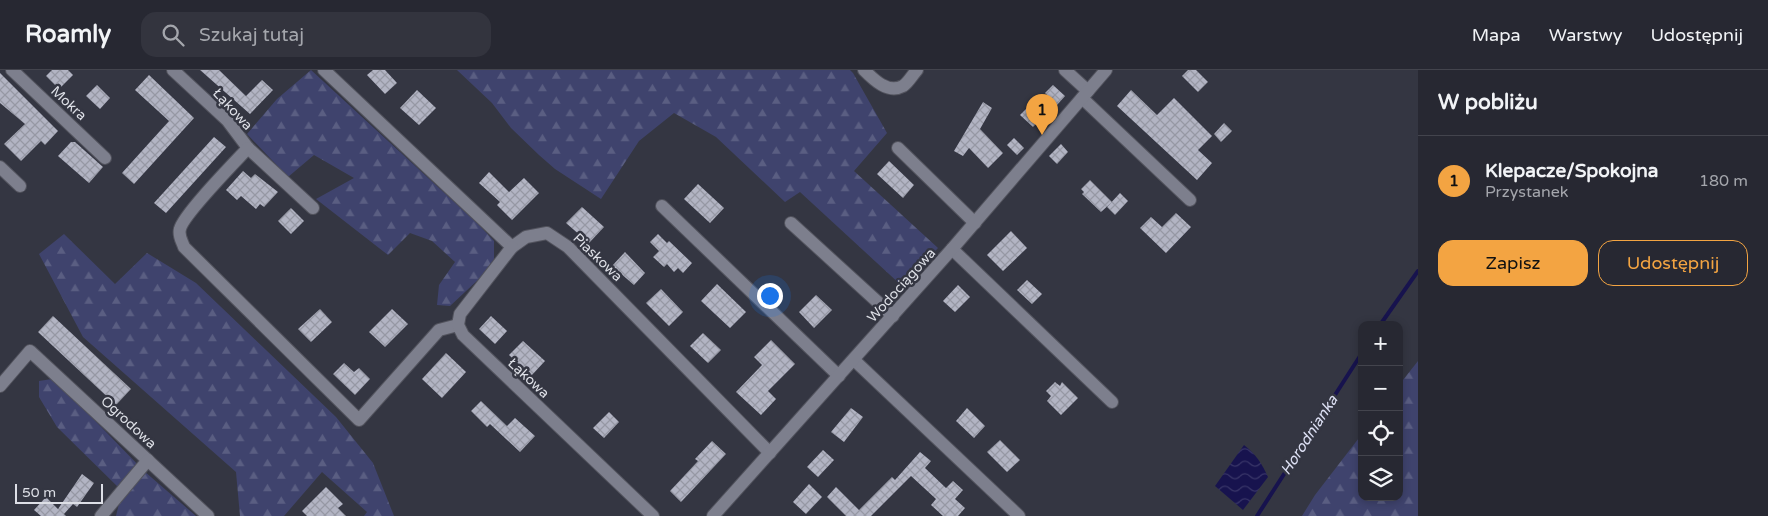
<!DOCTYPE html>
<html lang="pl">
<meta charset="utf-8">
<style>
body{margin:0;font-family:"Varela Round",sans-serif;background:#33343e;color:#f1f3f6}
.controls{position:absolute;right:15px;bottom:15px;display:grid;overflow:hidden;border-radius:10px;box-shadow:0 2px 8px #0003}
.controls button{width:45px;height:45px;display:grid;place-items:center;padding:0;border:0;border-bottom:1px solid #43444d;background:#272832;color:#f1f3f6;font:25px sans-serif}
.scale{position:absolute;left:15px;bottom:12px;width:88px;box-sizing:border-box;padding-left:5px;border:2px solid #dddfe6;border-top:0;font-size:14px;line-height:18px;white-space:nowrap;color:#dddfe6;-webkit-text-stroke:4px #343642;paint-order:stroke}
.you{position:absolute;left:769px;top:225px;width:18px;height:18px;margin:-12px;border:4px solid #fff;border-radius:50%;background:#1a73e8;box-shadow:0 0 0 8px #1a73e833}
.badge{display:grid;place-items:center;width:32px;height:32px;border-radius:50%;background:#f3a442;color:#111;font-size:16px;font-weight:700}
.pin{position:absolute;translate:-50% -41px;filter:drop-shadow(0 1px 2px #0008)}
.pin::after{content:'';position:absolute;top:26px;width:18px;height:15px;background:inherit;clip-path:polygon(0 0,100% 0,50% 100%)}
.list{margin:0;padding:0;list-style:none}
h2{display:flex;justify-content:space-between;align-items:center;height:65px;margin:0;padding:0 20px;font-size:21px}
h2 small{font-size:16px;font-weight:400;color:#a4a6ac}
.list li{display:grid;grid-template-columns:32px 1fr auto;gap:15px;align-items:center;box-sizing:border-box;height:90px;padding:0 20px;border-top:1px solid #43444d}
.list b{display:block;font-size:19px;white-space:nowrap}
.list p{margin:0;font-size:16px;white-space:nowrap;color:#a4a6ac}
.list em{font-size:16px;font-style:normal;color:#a4a6ac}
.actions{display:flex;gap:10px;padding:15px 20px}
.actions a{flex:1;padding:11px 0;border:1px solid #f3a442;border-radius:15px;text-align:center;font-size:18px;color:#f3a442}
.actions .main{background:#f3a442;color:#111}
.icon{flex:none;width:28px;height:28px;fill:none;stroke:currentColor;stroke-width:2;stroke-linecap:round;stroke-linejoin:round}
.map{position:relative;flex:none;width:1418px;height:446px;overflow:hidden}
header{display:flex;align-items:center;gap:30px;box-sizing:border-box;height:70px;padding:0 25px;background:#272832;border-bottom:1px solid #43444d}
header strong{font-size:24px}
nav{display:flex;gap:28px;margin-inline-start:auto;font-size:18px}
.search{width:350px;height:45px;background:#33343e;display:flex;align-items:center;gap:12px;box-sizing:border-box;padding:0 18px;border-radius:15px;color:#a4a6ac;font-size:19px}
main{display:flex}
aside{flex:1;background:#272832}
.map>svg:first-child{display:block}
.forest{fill:url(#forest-firs)}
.water{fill:url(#water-waves)}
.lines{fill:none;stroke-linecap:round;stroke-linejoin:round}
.stream{stroke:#17134e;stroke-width:4}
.building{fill:url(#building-cross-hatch)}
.minor-casing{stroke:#52535d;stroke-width:14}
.minor{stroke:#7d7f8d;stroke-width:12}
.labels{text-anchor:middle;stroke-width:5;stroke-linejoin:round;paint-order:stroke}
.street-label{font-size:14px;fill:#dddfe6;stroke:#343642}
.water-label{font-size:15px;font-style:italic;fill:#dde0f4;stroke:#343642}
</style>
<header>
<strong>Roamly</strong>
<div class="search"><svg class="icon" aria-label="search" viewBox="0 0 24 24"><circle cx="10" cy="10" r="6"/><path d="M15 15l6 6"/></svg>Szukaj tutaj</div>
<nav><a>Mapa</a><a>Warstwy</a><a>Udostępnij</a></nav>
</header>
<main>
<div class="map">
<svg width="1418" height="446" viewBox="0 0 1418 446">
<defs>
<pattern id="forest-firs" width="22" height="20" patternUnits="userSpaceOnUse" patternTransform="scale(1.25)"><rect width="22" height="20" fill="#3f436d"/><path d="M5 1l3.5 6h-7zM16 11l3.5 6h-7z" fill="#5a5e82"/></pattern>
<pattern id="water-waves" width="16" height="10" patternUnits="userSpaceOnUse" patternTransform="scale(1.25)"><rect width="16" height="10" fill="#17134e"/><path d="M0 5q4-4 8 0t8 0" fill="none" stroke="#383568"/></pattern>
<pattern id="building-cross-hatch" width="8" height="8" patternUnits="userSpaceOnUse" patternTransform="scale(1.25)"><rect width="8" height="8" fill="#b2b4c3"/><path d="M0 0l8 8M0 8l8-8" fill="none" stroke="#9698a4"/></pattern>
</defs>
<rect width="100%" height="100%" fill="#343642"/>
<!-- forest -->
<g class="forest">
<polygon points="311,0 476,152 494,171 494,189 480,208 450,236 437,235 439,215 455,192 432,171 410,163 388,185 316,129 354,108 314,85 288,107 247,64 277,29"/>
<polygon points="457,0 850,0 853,3 887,63 854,101 938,178 902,216 800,122 785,132 716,67 674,43 639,71 601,129 555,99 539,85 511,58 492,33"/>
<polygon points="64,164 115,214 147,183 196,213 336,347 373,393 394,446 364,446 367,442 322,402 284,446 240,446 236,402 83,267 39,184"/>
<polygon points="1418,291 1418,446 1302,446 1315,425 1362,364 1362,427 1399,427 1399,315"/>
<polygon points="52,309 72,327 144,401 196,446 116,446 122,421 57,357 39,327 39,311"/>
</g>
<!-- water -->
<path class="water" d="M1244,375C1256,384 1262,394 1268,407L1243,440L1215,416Z"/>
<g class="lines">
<!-- stream -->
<g class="stream">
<polyline points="1380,255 1418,201"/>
<polyline points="1257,446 1362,283"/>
</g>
</g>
<!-- building -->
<g class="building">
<polygon points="52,0 68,0 73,5 59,19 46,6"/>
<polygon points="200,0 219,0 246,26 262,10 273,20 250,44"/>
<polygon points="373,0 385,0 397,13 385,24 367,5"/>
<polygon points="1188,0 1196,0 1208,12 1198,22 1182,6"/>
<polygon points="0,3 58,61 45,75 41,71 21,91 4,74 25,54 0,33"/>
<polygon points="149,5 194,48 134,114 122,103 169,51 135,20"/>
<polygon points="97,15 110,28 100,39 86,26"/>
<polygon points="1053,15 1065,26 1057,35 1045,23"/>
<polygon points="417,20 436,38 419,55 400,38"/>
<polygon points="1131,20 1157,45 1174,28 1212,66 1198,80 1212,93 1197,110 1117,36"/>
<polygon points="983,32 992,38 980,59 1003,83 988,98 969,78 963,86 954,81"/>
<polygon points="1030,35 1043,47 1033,57 1020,45"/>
<polygon points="1224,53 1232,61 1221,72 1214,64"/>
<polygon points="214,67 226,77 166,143 154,133"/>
<polygon points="1014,68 1024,78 1017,85 1007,75"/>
<polygon points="71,72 75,72 103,97 89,113 58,86"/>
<polygon points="1061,74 1068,82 1057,94 1049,86"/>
<polygon points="889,91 914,115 903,128 877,104"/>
<polygon points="243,101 251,108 255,104 278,122 264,137 260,134 256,139 241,126 237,130 226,120"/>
<polygon points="489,102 509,122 524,108 539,123 512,150 497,135 500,132 479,113"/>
<polygon points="1090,110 1112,132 1101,142 1082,124 1084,122 1081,119"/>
<polygon points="698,114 724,138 710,153 684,129"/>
<polygon points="1120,123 1128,131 1115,145 1107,137"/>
<polygon points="582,137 604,157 589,173 566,153"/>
<polygon points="291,138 304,151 291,164 278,151"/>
<polygon points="1176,143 1191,157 1166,183 1140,158 1151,147 1162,157"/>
<polygon points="1011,161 1027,178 1003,201 987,185"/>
<polygon points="658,164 667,173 669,171 692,193 683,203 678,198 674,202 667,194 664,197 653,187 659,181 650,172"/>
<polygon points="625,182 645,203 634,215 612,196"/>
<polygon points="1027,210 1042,224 1032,234 1017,220"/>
<polygon points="717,214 746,242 730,258 701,231"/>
<polygon points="958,215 970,227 955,242 943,231"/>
<polygon points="661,219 683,242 669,256 646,233"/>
<polygon points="816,225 832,240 814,258 799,242"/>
<polygon points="320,239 332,252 311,272 298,259"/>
<polygon points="392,239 408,254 385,277 369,262"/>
<polygon points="53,246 131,319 116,335 38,262"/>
<polygon points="491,246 507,261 495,274 479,259"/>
<polygon points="703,263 721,280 708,293 690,276"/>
<polygon points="771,270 795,294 768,321 776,329 761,345 736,322 762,295 754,287"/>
<polygon points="523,271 545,291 531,306 509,285"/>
<polygon points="446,283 466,302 442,328 422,309"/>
<polygon points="344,293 354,302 359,298 370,309 355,325 333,304"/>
<polygon points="1055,312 1060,316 1062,312 1078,328 1061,345 1047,331 1051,326 1046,321"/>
<polygon points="481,331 507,356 515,348 535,366 520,382 490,354 487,357 471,341"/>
<polygon points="851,338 863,347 844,372 831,362"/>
<polygon points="967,338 985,356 974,368 956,351"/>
<polygon points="609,342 619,352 604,368 593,358"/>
<polygon points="1000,370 1020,390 1007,402 987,382"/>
<polygon points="712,371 726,384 681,432 670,421 698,391 695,389"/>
<polygon points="823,380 834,390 818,407 807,397"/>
<polygon points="920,382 931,391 925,398 946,418 953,411 963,420 955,429 965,438 958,446 943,446 931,435 936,429 911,406 871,446 846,446 827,427 836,417 859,440 892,407 895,410"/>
<polygon points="82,404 94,413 77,437 73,434 64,444 66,446 41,446 34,440 46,427 58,439"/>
<polygon points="809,414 822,427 806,444 793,432"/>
<polygon points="326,417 343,434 338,438 346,446 307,446 302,441"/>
</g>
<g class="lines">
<defs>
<g id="minor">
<polyline points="12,0 105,88"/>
<polyline points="173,0 227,50 248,78 313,138"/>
<polyline points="324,0 512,177 526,167 547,163 568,177 770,383"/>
<path d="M864,0C874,10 888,24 903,16C908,13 913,4 917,0"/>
<polyline points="1065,0 1088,21"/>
<polyline points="1082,28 1190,130"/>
<path d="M248,78C235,92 183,145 180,159C178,166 182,171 184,177L359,350L439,260L458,255"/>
<polyline points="898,78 975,153"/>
<polyline points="0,97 20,116"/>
<polyline points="662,136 839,306"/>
<polyline points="791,153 893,246"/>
<polyline points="512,177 460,244 458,255 463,265 653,446"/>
<polyline points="952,179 1112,332"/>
<polyline points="854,290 1019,446"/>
<polyline points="0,316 30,281 208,446"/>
<polyline points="101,446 148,390"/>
<polyline points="713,446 952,179 1106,0"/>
</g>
</defs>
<!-- minor casing -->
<use href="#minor" class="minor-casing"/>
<!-- minor -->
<use href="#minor" class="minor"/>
</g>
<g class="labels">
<!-- street labels -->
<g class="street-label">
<text transform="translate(69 33) rotate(43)" y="5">Mokra</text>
<text transform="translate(233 39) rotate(47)" y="5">Łąkowa</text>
<text transform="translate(598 187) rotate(44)" y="5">Piaskowa</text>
<text transform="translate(901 215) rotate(-48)" y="5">Wodociągowa</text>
<text transform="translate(529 308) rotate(43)" y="5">Łąkowa</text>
<text transform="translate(129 352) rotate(43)" y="5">Ogrodowa</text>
</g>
<!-- water labels -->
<g class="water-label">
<text transform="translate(1309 365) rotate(-57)" y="5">Horodnianka</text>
</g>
</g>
</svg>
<div class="controls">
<button>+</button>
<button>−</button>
<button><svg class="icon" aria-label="locate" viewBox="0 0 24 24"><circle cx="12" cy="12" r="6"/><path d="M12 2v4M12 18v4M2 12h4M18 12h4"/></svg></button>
<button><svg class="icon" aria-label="layers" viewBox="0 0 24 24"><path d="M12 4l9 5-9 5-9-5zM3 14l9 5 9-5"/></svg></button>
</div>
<div class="scale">50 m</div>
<div class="you"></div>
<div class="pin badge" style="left:1042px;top:65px">1</div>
</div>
<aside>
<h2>W pobliżu<small></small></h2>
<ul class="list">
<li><span class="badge">1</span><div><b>Klepacze/Spokojna</b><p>Przystanek</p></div><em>180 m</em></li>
</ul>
<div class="actions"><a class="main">Zapisz</a><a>Udostępnij</a></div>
</aside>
</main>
